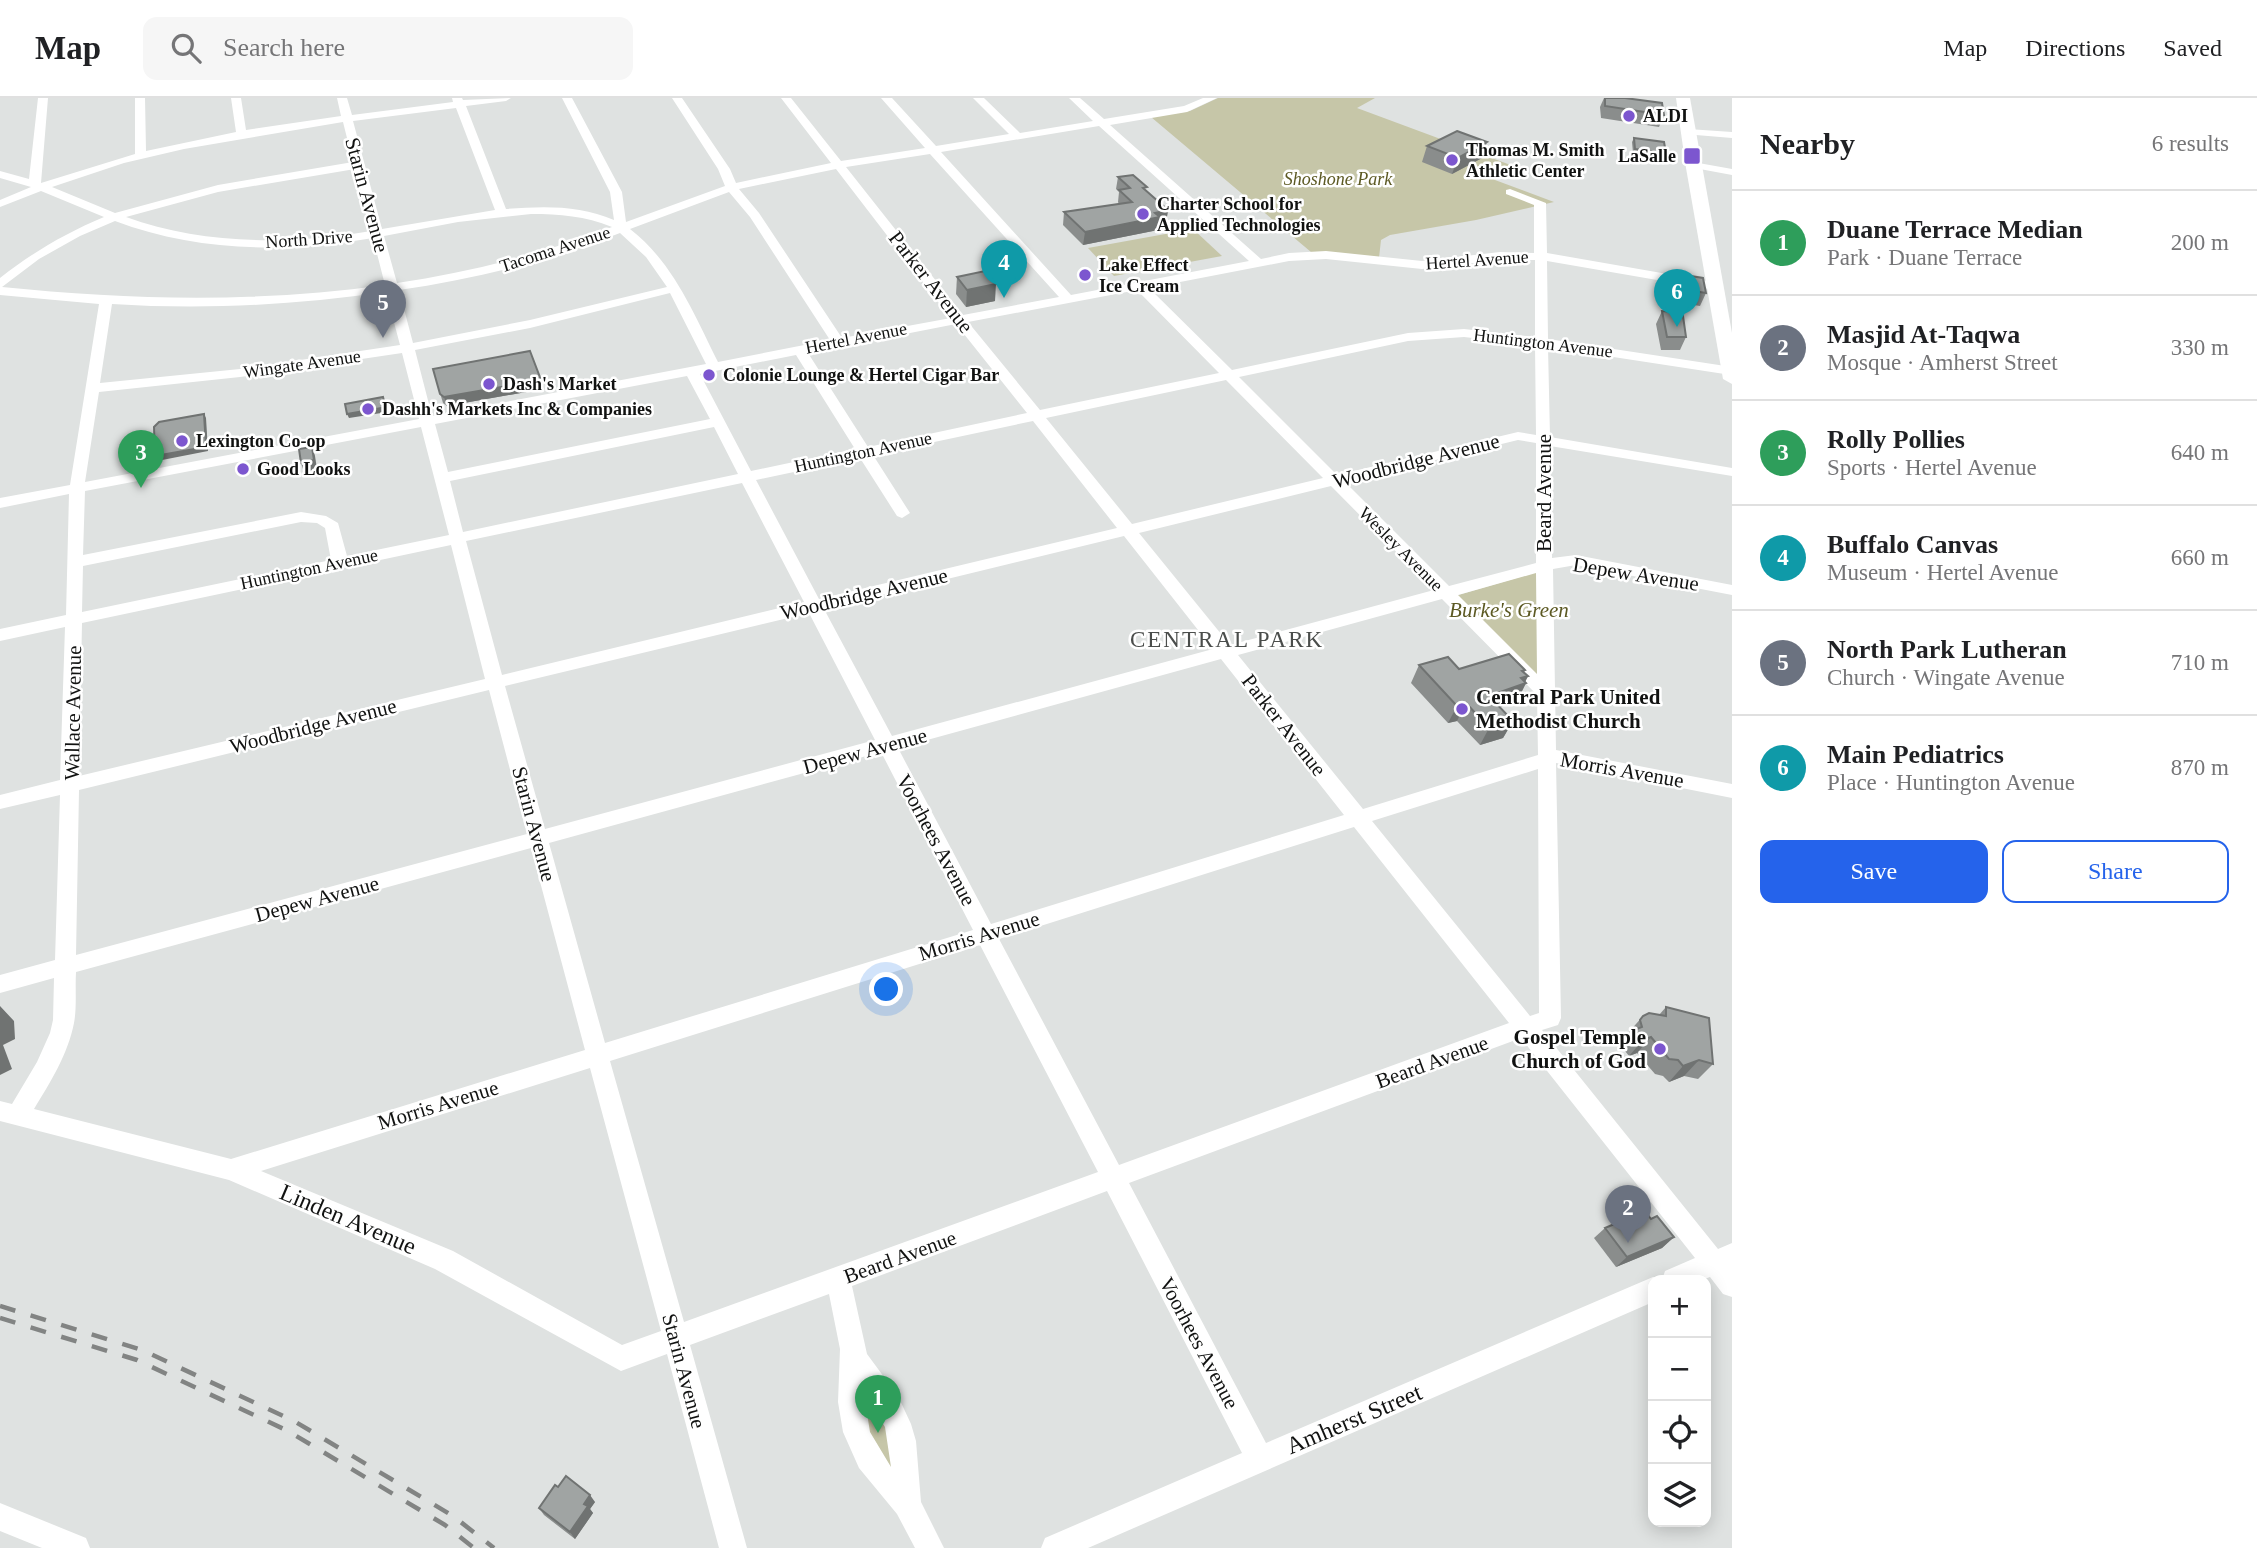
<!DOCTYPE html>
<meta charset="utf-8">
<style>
body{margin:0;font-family:Georgia,serif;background:#f6f6f6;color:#202124}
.controls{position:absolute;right:21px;bottom:21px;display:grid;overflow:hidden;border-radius:14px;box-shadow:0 4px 18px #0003}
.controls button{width:63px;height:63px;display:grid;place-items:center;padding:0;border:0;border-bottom:2px solid #e0e0e0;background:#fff;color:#202124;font:35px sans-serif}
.you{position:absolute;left:887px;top:892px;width:24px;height:24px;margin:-18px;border:5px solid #fff;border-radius:50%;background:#1a73e8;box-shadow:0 0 0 10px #1a73e833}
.badge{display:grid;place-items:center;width:46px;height:46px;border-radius:50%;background:#2563eb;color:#fff;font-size:23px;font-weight:700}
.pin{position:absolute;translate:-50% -58px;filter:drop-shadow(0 2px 4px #0008)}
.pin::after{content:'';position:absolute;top:37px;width:24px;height:21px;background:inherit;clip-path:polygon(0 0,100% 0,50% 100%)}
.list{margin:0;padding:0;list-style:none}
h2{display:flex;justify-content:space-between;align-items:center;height:91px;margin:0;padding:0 28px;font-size:30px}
h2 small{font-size:23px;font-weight:400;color:#757577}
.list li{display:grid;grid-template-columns:46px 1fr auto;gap:21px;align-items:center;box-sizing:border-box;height:105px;padding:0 28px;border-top:2px solid #e0e0e0}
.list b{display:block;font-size:26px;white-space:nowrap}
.list p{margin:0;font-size:23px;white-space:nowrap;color:#757577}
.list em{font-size:23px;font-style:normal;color:#757577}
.actions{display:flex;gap:14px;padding:21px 28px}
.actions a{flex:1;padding:16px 0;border:2px solid #2563eb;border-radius:14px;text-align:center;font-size:24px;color:#2563eb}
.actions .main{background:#2563eb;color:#fff}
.icon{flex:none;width:38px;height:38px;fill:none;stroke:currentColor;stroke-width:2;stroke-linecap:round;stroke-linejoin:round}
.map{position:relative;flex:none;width:1732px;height:1450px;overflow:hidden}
header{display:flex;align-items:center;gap:42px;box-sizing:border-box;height:98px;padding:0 35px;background:#fff;border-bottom:2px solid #e0e0e0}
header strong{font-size:33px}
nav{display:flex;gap:38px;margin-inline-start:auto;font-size:24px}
.search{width:490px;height:63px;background:#f6f6f6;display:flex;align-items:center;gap:18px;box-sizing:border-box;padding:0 24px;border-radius:14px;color:#757577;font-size:26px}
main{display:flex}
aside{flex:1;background:#fff}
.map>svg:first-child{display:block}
.green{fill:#c6c6a8}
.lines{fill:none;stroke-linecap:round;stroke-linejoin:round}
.minor{fill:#fff;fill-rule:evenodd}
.major{fill:#fff;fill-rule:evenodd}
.rail{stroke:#828483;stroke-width:4.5;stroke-dasharray:16 16;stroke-linecap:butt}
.wall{fill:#8a8d8c}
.shaded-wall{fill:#707372}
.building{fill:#a0a4a3;stroke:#707372;stroke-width:2}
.poi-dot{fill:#7c56cf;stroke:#fff;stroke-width:2.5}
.labels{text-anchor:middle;stroke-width:5;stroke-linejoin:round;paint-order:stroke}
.far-poi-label{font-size:18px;font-weight:bold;fill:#111211;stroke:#fff;text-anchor:start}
.far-park-label{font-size:18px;font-style:italic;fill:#5c5923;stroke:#fff}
.far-street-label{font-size:18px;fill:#111211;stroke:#fff}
.street-label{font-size:21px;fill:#111211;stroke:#fff}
.park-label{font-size:21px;font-style:italic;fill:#5c5923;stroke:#fff}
.poi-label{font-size:21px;font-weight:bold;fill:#111211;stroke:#fff;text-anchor:start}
.neighbourhood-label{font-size:23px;letter-spacing:2px;fill:#4a4d4b;stroke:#fff}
.near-street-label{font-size:24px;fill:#111211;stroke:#fff}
</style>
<header>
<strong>Map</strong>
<div class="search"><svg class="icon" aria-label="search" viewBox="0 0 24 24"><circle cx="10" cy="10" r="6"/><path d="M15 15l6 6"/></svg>Search here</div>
<nav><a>Map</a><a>Directions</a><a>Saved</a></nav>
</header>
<main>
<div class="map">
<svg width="1732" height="1450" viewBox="0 0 1732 1450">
<rect width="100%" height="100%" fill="#dfe2e1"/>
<!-- green -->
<g class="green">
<polygon points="1218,0 1375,0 1357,10 1516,69 1495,82 1554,104 1476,122 1390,137 1381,142 1379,160 1311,154 1151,19 1190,13"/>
<polygon points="1193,131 1222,158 1114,178 1088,150"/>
<polygon points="1537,474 1538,581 1455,498"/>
<polygon points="864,1292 884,1318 893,1373 872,1351 860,1294"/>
</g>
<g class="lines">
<!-- minor -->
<g class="minor">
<path d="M38,0H48L41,85L135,56V0H145L146,53L236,34L231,0H241L246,32L341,18L337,0H347L352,17L453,4L452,0H462L463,2L511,0L506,3L466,8L506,111C543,108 580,107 614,122L610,94L562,0H572L622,94L626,124L725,88L718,71L672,0H682L730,71L736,85L831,65L781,0H791L841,63L925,50L881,0H892L936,48L1009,36L973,0H984L1020,35L1093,23L1069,0H1080L1104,21L1184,8L1203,0H1217L1187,14L1110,27L1261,161L1289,155L1326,153L1422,163L1500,154L1534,155V107L1506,96V92L1510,91L1546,105L1547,155L1719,185V191L1715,192L1547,163L1548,241L1732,269L1731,277L1548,249L1550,339L1732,370V378L1550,348L1552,460L1576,457L1732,487V497L1576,467L1553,471L1556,652L1732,686V700L1556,665L1561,920L1558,927L1542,932L1718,1151L1732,1145V1199L1723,1196L1710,1179L1702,1182H1653V1204L1088,1450H1041L1045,1440L1242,1355L1107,1093L852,1188L867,1256L898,1298L911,1326L916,1343L921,1404L944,1450H915L897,1416L859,1370L843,1334L838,1304L840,1251L829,1196L690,1247L747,1450H719L667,1256L621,1273L435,1171L229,1082L0,1023V1003L12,1006L37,964L50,935L53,922L54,880L0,895V877L55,862L60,697L0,711V697L60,682L65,529L0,543V531L66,517L69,396L0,410V400L70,387L99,206L0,197V180C33,154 66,135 104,119L41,93L0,109V102L31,89L0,80V73L29,81ZM456,10L495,112L382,131L353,23ZM343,24L353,64L218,87L115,115L52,89L124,65L184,51ZM1099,28L1249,163L1071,197L941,54ZM930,56L1059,199L963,217L846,69ZM355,71L371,133C291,147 202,147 126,119L218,94ZM836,71L949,218L951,220L842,240L759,115L739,91ZM729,94L750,119L830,242L718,264C694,216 673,164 630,131ZM531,116C560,116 585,118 612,129C543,156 470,174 397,185L384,138L458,124ZM115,123C196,154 289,155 373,140L385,187C257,205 130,202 2,189L39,161L80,138ZM620,135L646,159L667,189L530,222L413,245L399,192C474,181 549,163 620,135ZM1326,161L1422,171L1500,162H1535V239L1464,231L1408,235L1232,272L1149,190L1289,163ZM1137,192L1219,275L1040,312L968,224ZM386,194L400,247L240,271L100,285L112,206C204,212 296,207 386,194ZM670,195L706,266L432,318L415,252L530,230ZM956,226L1027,315L868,349L808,255ZM1464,239L1535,247L1536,337L1518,334L1337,377L1239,279L1408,243ZM402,255L419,321L85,384L99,294L240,279ZM796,257L855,351L751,373L700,276ZM687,278L710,321L448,374L435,326ZM1226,282L1323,380L1132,426L1046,320ZM1033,323L1117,430L819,501L756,382L860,360L897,418L902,420L910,415L873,357ZM421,329L449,437L347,458L338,425L326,418L301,414L83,457L85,393ZM714,329L738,376L463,434L450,383ZM1518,342L1536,345V465L1449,488L1345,384ZM742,385L804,504L502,577L466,443ZM1331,388L1434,492L1230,547L1139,435ZM301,424L317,425L325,430L331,462L82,514L83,468ZM1124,438L1213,551L892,638L824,511ZM451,447L485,581L79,678L82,525ZM1536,475L1537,576L1458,497ZM1442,501L1537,597L1538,657L1363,711L1238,557ZM809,515L875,642L545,731L505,588ZM1221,561L1344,717L991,826L898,650ZM489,592L527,736L76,857L79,692ZM881,654L973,832L605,945L549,745ZM1538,671L1539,915L1530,918L1372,723ZM1354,729L1509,925L1119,1067L999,841ZM531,750L585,952L231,1061L34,1011C50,985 68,956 74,925C77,909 75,891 76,874ZM980,847L1098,1074L684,1224L610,963ZM1521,940L1695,1160L1665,1173L1662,1182L1653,1179L1266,1345L1129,1085ZM590,970L661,1233L622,1247L453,1153L261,1073ZM864,1296L885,1329L891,1369L870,1334Z"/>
<polygon points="1688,31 1732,34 1732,40 1684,36 1683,34"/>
<polygon points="1693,64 1732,71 1732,77 1689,69 1689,65"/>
<polygon points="0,1405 86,1440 90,1450 42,1450 0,1433"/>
</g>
<!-- major -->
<polygon class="major" points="1676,0 1690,0 1732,235 1732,286 1723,281 1686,70"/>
<!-- rail -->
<g class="rail">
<polyline points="0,1208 142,1252 294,1323 453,1418 494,1450"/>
<polyline points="0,1220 137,1262 288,1333 445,1427 474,1450"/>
</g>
</g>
<!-- wall -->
<g class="wall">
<polygon points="1604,0 1625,0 1664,17 1659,29 1601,20 1600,9"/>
<polygon points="1634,40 1666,55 1664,59 1633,55 1632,44"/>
<polygon points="1427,48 1482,60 1452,76 1422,64"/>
<polygon points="1118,79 1147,93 1168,112 1166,125 1159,126 1158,132 1083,147 1063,127 1064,114 1119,106 1118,104 1119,94 1116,91"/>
<polygon points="1678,176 1706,195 1700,208 1675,204 1672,189"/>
<polygon points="957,179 995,203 966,209 956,196"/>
<polygon points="1673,210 1686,239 1680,252 1661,252 1656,226 1662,213 1671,214"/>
<polygon points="433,271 541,282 543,291 447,308 443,305"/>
<polygon points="1419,567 1459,571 1525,572 1524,574 1528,578 1525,584 1526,585 1517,603 1500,609 1513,623 1503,640 1480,647 1457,623 1448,625 1411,585"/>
<polygon points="1666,909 1713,966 1698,981 1684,978 1669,984 1663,978 1655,976 1637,955 1629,958 1621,948 1627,940 1626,938 1629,934 1643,918 1659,917"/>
<polygon points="1651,1121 1674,1139 1662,1150 1616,1169 1594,1140 1605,1130"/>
<polygon points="558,1389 595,1404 590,1411 593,1415 575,1441 544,1417 539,1410"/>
</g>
<!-- shaded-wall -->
<g class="shaded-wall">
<polygon points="1487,44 1482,60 1452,76 1458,60"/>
<polygon points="1168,112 1166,125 1159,126 1158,132 1083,147 1085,134 1155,115"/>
<polygon points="996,186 995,203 966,209 967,192"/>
<polygon points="541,282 543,291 447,308 444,299"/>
<polygon points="393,308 394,313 349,320 347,316"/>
<polygon points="204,316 206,320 208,353 157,363 155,358"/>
<polygon points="312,349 315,358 317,371 304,374 301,365"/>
<polygon points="1525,572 1516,589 1521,580 1528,578 1524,586 1526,585 1517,603 1480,616 1489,598 1522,573"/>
<polygon points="1466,605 1457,623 1448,625 1457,608"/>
<polygon points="1513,623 1503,640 1480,647 1489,630"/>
<polygon points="0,908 14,923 15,941 3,947 12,971 0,977"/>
<polygon points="1651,939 1637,955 1629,958 1643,942"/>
<polygon points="1699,962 1684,978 1669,984 1683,968"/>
<polygon points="1674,1139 1662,1150 1616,1169 1627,1159"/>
<polygon points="590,1397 595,1404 590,1411 593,1415 575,1441 570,1434 584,1406"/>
</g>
<!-- building -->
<g class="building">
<polygon points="1605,0 1625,0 1662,5 1664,17 1605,8"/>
<polygon points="1457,33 1487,44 1458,60 1427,48"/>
<polygon points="1634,40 1664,44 1666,55 1635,51"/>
<polygon points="1133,77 1147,89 1143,90 1168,112 1155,115 1160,119 1085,134 1064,114 1132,104 1119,92 1130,90 1118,79"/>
<polygon points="985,173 996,186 967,192 957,179"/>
<polygon points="1678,176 1703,180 1706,195 1682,191"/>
<polygon points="1673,210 1682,211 1686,239 1667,239 1662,213 1673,214"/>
<polygon points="530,253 541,282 444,299 440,296 433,271"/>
<polygon points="383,299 384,303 393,308 347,316 345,306"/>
<polygon points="204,316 206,349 155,358 154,329 159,324"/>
<polygon points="312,349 314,362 301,365 299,351"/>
<polygon points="1509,556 1525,572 1522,573 1528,578 1521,580 1526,585 1489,598 1513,623 1489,630 1466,605 1457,608 1419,567 1448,559 1459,571"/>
<polygon points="1666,909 1709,920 1713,966 1699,962 1683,968 1678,962 1669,961 1651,939 1643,942 1634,932 1642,929 1640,922 1643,918 1649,915 1666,918"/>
<polygon points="1645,1113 1651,1121 1657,1118 1674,1139 1627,1159 1605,1130"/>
<polygon points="566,1378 590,1397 584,1406 588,1408 570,1434 539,1410 555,1387 558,1389"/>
</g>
<!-- markers -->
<g class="poi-dot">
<circle cx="1629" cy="18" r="7"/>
<rect x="1683" y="49" width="18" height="18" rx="3.5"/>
<circle cx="1452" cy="62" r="7"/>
<circle cx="1143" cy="116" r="7"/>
<circle cx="1085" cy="177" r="7"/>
<circle cx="709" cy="277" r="7"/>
<circle cx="489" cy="286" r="7"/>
<circle cx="368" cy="311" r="7"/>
<circle cx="182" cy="343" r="7"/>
<circle cx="243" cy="371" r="7"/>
<circle cx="1462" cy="611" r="7"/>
<circle cx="1660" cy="951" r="7"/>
</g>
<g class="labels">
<!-- far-poi labels -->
<g class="far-poi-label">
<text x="1643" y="24">ALDI</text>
<text x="1466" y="58">Thomas M. Smith<tspan x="1466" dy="21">Athletic Center</tspan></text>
<text x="1676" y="64" text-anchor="end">LaSalle</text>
<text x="1157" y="112">Charter School for<tspan x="1157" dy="21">Applied Technologies</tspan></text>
<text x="1099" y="173">Lake Effect<tspan x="1099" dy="21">Ice Cream</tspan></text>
<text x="723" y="283">Colonie Lounge &amp; Hertel Cigar Bar</text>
<text x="503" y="292">Dash's Market</text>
<text x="382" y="317">Dashh's Markets Inc &amp; Companies</text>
<text x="196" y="349">Lexington Co-op</text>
<text x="257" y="377">Good Looks</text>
</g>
<!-- far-park labels -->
<g class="far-park-label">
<text x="1338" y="87">Shoshone Park</text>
</g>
<!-- far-street labels -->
<g class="far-street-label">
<text transform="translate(309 141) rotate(-4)" y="6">North Drive</text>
<text transform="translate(555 151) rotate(-18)" y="6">Tacoma Avenue</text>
<text transform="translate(1477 162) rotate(-4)" y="6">Hertel Avenue</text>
<text transform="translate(856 240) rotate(-11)" y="6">Hertel Avenue</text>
<text transform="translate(1543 245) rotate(7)" y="6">Huntington Avenue</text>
<text transform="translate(302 266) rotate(-8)" y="6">Wingate Avenue</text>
<text transform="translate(863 354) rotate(-12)" y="6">Huntington Avenue</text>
<text transform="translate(1401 451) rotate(45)" y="6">Wesley Avenue</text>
<text transform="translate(309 471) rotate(-12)" y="6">Huntington Avenue</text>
</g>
<!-- street labels -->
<g class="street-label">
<text transform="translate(367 97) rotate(75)" y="7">Starin Avenue</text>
<text transform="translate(931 184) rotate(52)" y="7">Parker Avenue</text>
<text transform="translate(1416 363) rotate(-14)" y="7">Woodbridge Avenue</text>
<text transform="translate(1544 395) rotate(-90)" y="7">Beard Avenue</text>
<text transform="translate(1636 476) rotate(9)" y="7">Depew Avenue</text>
<text transform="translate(864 496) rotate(-13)" y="7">Woodbridge Avenue</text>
<text transform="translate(73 615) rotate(-89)" y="7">Wallace Avenue</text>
<text transform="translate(1284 627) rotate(52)" y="7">Parker Avenue</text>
<text transform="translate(313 628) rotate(-14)" y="7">Woodbridge Avenue</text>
<text transform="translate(865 653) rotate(-15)" y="7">Depew Avenue</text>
<text transform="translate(1622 672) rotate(10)" y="7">Morris Avenue</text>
<text transform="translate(534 726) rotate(75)" y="7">Starin Avenue</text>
<text transform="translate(936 742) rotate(62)" y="7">Voorhees Avenue</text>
<text transform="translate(317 801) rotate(-15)" y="7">Depew Avenue</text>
<text transform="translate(979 838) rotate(-17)" y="7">Morris Avenue</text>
<text transform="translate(1432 964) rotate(-20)" y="7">Beard Avenue</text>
<text transform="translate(438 1007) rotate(-17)" y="7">Morris Avenue</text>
<text transform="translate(900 1159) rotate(-20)" y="7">Beard Avenue</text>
<text transform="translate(1199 1245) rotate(62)" y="7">Voorhees Avenue</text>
<text transform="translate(684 1273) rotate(75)" y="7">Starin Avenue</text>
</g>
<!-- park labels -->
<g class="park-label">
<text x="1509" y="519">Burke's Green</text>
</g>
<!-- poi labels -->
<g class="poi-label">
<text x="1476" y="606">Central Park United<tspan x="1476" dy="24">Methodist Church</tspan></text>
<text x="1646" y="946" text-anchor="end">Gospel Temple<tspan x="1646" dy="24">Church of God</tspan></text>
</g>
<!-- neighbourhood labels -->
<g class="neighbourhood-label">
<text x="1227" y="549">CENTRAL PARK</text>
</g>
<!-- near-street labels -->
<g class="near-street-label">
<text transform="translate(348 1121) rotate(23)" y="8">Linden Avenue</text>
<text transform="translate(1354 1321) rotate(-23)" y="8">Amherst Street</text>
</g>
</g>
</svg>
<div class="controls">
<button>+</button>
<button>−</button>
<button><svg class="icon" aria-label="locate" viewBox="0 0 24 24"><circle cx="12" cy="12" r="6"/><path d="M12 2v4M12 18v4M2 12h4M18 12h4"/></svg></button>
<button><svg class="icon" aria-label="layers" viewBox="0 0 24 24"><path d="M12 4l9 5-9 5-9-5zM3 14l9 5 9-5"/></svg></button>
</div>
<div class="you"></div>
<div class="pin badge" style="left:878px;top:1335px;background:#2e9e5b">1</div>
<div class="pin badge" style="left:1628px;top:1145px;background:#6b7280">2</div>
<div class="pin badge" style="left:141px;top:390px;background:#2e9e5b">3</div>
<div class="pin badge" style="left:1004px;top:200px;background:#0f9aa8">4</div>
<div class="pin badge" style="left:383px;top:240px;background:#6b7280">5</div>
<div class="pin badge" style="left:1677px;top:229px;background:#0f9aa8">6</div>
</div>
<aside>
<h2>Nearby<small>6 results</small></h2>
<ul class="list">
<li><span class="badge" style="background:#2e9e5b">1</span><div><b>Duane Terrace Median</b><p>Park · Duane Terrace</p></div><em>200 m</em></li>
<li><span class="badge" style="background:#6b7280">2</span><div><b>Masjid At-Taqwa</b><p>Mosque · Amherst Street</p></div><em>330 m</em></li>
<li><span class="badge" style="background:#2e9e5b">3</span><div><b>Rolly Pollies</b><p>Sports · Hertel Avenue</p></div><em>640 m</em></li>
<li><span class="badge" style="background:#0f9aa8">4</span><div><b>Buffalo Canvas</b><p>Museum · Hertel Avenue</p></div><em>660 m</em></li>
<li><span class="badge" style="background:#6b7280">5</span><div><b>North Park Lutheran</b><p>Church · Wingate Avenue</p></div><em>710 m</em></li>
<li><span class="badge" style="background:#0f9aa8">6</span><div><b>Main Pediatrics</b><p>Place · Huntington Avenue</p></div><em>870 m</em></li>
</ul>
<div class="actions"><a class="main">Save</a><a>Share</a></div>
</aside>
</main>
